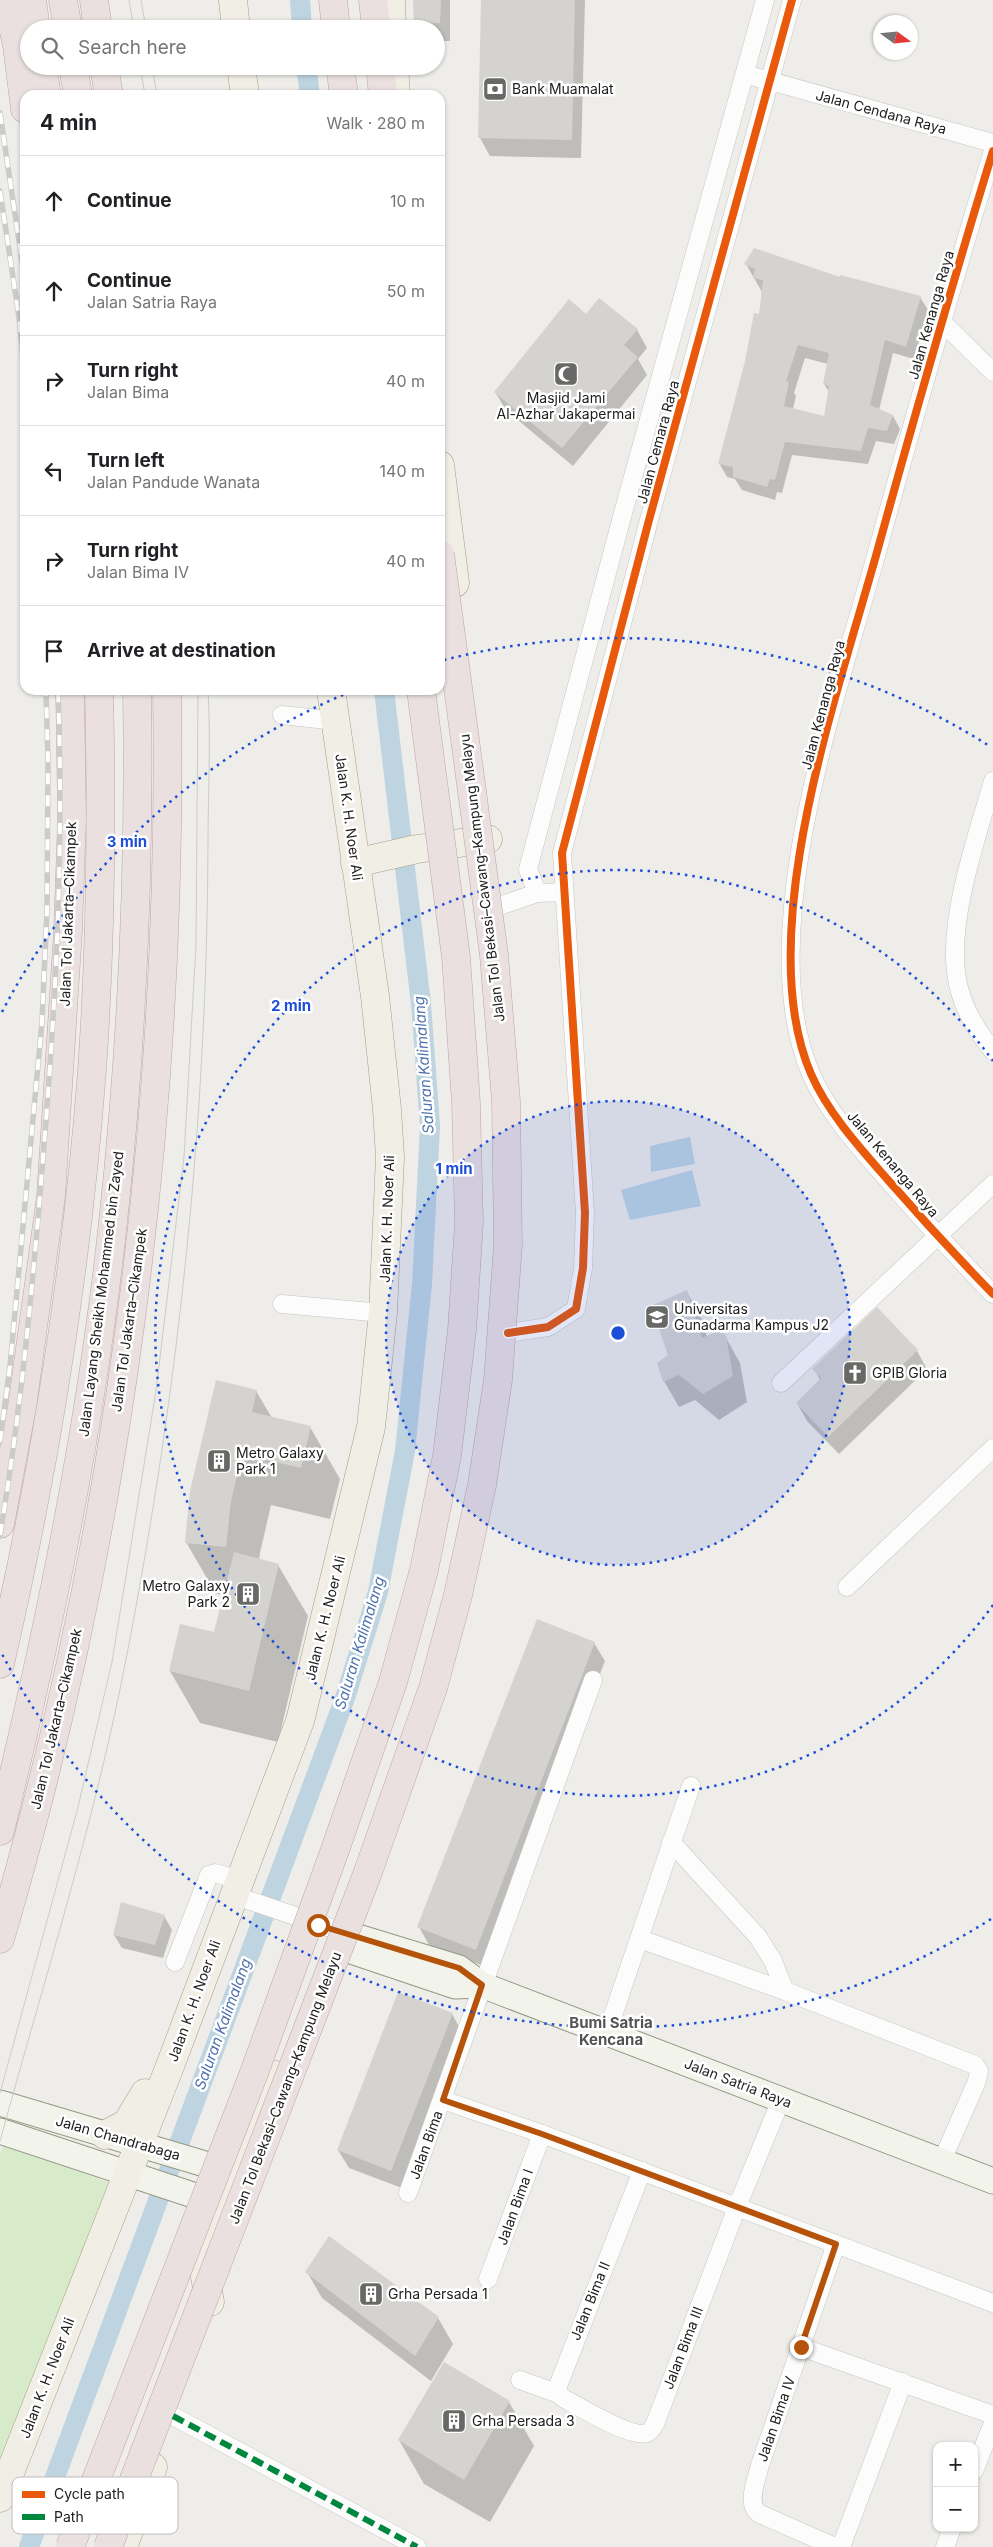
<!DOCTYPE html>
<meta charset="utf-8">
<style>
body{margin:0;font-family:Inter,sans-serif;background:#f6f6f6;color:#202124}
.controls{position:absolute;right:15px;bottom:15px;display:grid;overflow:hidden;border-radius:10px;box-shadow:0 1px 4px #0004}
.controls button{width:45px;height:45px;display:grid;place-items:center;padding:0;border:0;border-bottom:1px solid #e0e0e0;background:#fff;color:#202124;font:25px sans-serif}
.compass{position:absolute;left:873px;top:15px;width:45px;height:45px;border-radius:50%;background:#fff;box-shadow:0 1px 4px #0004;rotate:105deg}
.stop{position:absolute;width:15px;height:15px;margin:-11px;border:4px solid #b45309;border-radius:50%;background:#fff}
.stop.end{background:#b45309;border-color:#fff;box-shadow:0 1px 5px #0008}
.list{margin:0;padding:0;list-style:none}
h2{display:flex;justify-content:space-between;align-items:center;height:65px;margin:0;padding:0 20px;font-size:21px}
h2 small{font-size:16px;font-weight:400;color:#757577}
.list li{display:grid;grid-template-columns:32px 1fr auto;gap:15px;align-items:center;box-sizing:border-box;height:90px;padding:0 20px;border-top:1px solid #e0e0e0}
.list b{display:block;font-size:19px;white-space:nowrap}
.list p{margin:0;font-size:16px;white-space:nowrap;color:#757577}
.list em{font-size:16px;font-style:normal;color:#757577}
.icon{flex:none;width:28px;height:28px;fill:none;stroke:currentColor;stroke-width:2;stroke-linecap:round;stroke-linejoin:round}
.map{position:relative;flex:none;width:993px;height:2547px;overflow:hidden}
.search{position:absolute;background:#fff;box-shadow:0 1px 4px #0004;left:20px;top:20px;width:425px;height:55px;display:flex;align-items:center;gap:12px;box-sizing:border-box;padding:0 18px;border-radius:28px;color:#757577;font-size:19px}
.panel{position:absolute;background:#fff;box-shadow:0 1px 4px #0004;left:20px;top:90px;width:425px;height:605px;border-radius:15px}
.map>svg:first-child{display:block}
.grass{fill:#d7eac9}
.water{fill:#bed4e0}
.shadow{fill:#0003;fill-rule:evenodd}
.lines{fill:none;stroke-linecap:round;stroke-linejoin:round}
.canal{stroke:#bed4e0;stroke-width:20}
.building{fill:#d5d3d0;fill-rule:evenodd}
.street-casing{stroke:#c7c6c5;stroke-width:19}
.secondary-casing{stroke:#939881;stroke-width:27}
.primary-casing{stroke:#a49e85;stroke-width:29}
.highway-casing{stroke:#c3a1a6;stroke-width:29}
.street{stroke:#fcfcfc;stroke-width:18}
.secondary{stroke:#f2f4ec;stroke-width:25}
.primary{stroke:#f1eee6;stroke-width:28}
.highway{stroke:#ebe0e0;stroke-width:28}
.tram{stroke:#cbcbca;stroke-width:1}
.rail-casing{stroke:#cbcbca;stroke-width:5.5}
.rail{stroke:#fff;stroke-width:4;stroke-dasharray:11;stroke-linecap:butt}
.highway-bridge-casing{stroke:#c3a1a6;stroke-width:29;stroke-linecap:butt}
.highway-bridge{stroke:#ebe0e0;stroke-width:28}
.quiet{stroke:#00873e;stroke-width:6;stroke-dasharray:12 6;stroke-linecap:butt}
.cycleway-casing{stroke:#fff;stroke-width:11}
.cycleway{stroke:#e8590c;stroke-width:8}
.route{stroke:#b45309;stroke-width:6}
.ring{fill:none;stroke:#1d4ed8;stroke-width:2.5;stroke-dasharray:2.5 5}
.labels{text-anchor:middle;stroke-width:5;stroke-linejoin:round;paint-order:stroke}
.poi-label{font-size:14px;fill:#202020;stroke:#fff;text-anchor:start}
.street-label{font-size:14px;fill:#202020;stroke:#fff}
.water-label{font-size:15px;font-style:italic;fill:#4f72ad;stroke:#fff}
.neighbourhood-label{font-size:15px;font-weight:bold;fill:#535353;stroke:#fff}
.key{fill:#fff;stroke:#bcbcbc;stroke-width:1}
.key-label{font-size:14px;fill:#202020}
.centre{fill:#1d4ed8;stroke:#fff;stroke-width:2.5}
.ring-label{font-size:15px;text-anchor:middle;font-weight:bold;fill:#1d4ed8;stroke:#fff;stroke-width:5;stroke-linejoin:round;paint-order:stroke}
</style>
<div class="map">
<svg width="993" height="2547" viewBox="0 0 993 2547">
<rect width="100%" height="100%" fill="#eeede9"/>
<!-- grass -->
<polygon class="grass" points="4,2144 121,2187 0,2478 0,2155"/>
<!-- water -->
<g class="water">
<polygon points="690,1137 695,1164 651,1172 650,1146"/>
<polygon points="692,1170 701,1206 630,1220 621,1190"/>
</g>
<!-- shadow -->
<g class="shadow">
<polygon points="415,0 450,0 450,41 436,41 436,29 418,29 415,23"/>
<polygon points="483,0 585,0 581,158 490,156 480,138"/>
<path d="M746,264L841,278L920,297L928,310L914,359L893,353L879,410L893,416L900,429L894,444L876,441L868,464L792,455L782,493L777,492L775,500L742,490L735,479L727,477L719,463L760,315L762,292ZM805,358L828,364L824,384L829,392L825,418L793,409L796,396L794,393Z"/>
<polygon points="637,330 647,348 638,359 647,375 573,466 506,410 495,392"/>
<polygon points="687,1292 701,1318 707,1337 725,1336 740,1363 747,1402 719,1420 695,1400 679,1407 664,1381"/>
<polygon points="877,1309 917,1351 927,1369 839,1454 807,1421 797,1403 820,1380 814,1369"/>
<polygon points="256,1391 272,1418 310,1427 340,1479 330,1519 271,1505 260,1553 259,1560 278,1565 308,1616 278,1742 200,1723 170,1671 215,1633 225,1595 216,1594 186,1542"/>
<polygon points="538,1621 594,1643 605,1661 486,1967 429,1945 419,1927"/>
<polygon points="164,1916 172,1930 163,1958 122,1948 114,1935"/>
<polygon points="452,2014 462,2032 402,2188 349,2168 338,2150"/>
<polygon points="307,2272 438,2318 453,2344 431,2381 322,2298"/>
<polygon points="444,2364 509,2402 534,2446 490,2522 424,2484 399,2440"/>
</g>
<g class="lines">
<!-- canal -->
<g class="canal">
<polyline points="300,0 302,29"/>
<polyline points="306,66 310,95"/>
<polyline points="29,2547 345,1698 378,1592 405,1451 422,1284 430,1126 421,1004 384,690"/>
</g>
</g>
<!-- building -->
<g class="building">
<polygon points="413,0 441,0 440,23 414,24"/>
<polygon points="481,0 575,0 572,140 478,138"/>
<path d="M754,248L840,277V275L921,296L906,347L885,340L870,405L893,415L887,431L868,428L861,451L785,442L775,480L770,479L767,487L733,477V467L718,464L745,361L754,313L759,314L763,280L753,278L755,269L744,264ZM798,345L829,353L823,384L829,386L824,416L784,406L789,382L786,381Z"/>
<polygon points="599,298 638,329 624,345 638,357 562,448 494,392 569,299 586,314"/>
<polygon points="687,1290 702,1338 718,1331 726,1335 733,1376 703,1394 679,1375 663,1382 657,1363 668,1355 651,1306"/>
<polygon points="877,1307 918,1350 828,1437 796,1403 821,1378 812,1369"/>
<polygon points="216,1380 257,1390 252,1412 311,1426 301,1468 242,1454 231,1501 226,1547 185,1543 190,1491"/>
<polygon points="234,1552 279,1564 249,1691 169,1671 180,1624 214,1632"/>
<polygon points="537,1619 595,1642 476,1950 417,1927"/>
<polygon points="121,1902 165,1915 155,1945 113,1935"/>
<polygon points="398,1992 453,2013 391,2171 337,2150"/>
<polygon points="329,2236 439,2317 415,2356 305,2272"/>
<polygon points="444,2362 510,2401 464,2480 398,2440"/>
</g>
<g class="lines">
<defs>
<g id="street">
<polyline points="745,74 993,143"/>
<path d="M993,151C952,284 914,418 877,552C838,693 751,935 811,1074C828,1113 860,1148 888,1180C922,1219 957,1257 993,1294"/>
<polyline points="941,321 993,372"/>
<polyline points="282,715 336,721"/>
<path d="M993,781C977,836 949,916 956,972C959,1001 975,1029 993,1051"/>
<polyline points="537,893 528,869 623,513 765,0"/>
<polyline points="496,907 537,893 564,892"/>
<polyline points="282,1304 383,1313"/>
<polyline points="508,1333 548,1327 576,1309 583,1268 585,1213 562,853 649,520 792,0"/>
<polyline points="781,1383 993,1184"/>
<polyline points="847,1587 993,1448"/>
<polyline points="671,1842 758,1937 773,1961 785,1991"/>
<polyline points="233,1895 351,1935"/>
<polyline points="640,1939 785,1991 975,2065 979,2071 977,2081 941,2163"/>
<polyline points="175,1962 209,1875 215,1873 239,1880"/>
<polyline points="607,2033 691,1786"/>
<polyline points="443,2100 542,2134 993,2303"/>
<path d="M642,2171L558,2386L559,2394L563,2398C578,2406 632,2439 647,2433C651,2431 653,2427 655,2424L737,2207L781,2100"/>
<polyline points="408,2193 593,1680"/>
<polyline points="488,2279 542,2134"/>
<polyline points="801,2347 993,2415"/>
<polyline points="520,2380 559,2394"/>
<polyline points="173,2416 417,2547"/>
<polyline points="974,2471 993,2423"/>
<path d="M835,2547L760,2514C745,2505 757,2478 760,2465L836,2244"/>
<polyline points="841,2547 903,2382"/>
<polyline points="945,2547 952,2528"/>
</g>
<g id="secondary">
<polyline points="351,1935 459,1968 482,1985 993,2181"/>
<polyline points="348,1950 455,1986 482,1985"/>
<polyline points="0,2103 235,2173"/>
<polyline points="0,2131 223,2205"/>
</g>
<g id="primary">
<polyline points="233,0 236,29"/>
<polyline points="391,0 392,29"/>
<polyline points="241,66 245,95"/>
<polyline points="394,66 396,95"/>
<polyline points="440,465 455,583"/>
<polyline points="355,863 417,849 488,839"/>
<polyline points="105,2135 127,2123 145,2093"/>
<polyline points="210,2302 202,2262 235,2173 276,2075"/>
<polyline points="0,2498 170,2066 300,1721 371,1427 383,1313 390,1157 387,1109 375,996 331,690"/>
<polyline points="123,2547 153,2467"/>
</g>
<g id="highway">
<polyline points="7,0 17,45 25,109"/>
<polyline points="32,0 36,29"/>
<polyline points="63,0 68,29"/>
<polyline points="94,0 98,29"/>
<polyline points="333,0 336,29"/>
<polyline points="373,0 376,29"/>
<polyline points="42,66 47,95"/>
<polyline points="73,66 78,95"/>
<polyline points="104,66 109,95"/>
<polyline points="340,66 344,95"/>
<polyline points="380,66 383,95"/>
<polyline points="0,1524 22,1407 51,1196 68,931 72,819 70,690"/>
<path d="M0,1664C45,1468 77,1270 92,1070C101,943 102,817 99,690"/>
<path d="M0,1831C49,1630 91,1428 113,1222C132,1046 140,867 137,690"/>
<path d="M0,1939C119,1535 174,1110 167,690"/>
</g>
</defs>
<!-- street casing -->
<use href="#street" class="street-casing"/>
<!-- secondary casing -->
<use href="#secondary" class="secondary-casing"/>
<!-- primary casing -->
<use href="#primary" class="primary-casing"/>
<!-- highway casing -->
<use href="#highway" class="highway-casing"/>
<!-- street -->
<use href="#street" class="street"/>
<!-- secondary -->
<use href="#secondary" class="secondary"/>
<!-- primary -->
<use href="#primary" class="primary"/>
<!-- highway -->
<use href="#highway" class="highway"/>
<!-- tram -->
<g class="tram">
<polyline points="129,0 134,29"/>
<polyline points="141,0 146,29"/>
<polyline points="140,66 145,95"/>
<polyline points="152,66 157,95"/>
<polyline points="0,2093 77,1811 112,1662 156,1391 184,1157 196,945 198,690"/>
<path d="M0,2141C44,1980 96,1818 127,1654C179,1388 207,1116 208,845C208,794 211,742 208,690"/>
</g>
<defs>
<g id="rail">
<polyline points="0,113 25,281"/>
<polyline points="0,191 19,317 25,379"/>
<polyline points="0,1442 10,1366 42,1022 47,910 48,761 46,690"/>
<path d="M0,1535C21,1410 33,1284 43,1158C56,1002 64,846 58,690"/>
</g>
</defs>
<!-- rail casing -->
<use href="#rail" class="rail-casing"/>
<!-- rail -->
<use href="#rail" class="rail"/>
<defs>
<g id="highway-bridge">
<polyline points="70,2547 254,2073 335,1850 393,1682 424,1570 447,1456 462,1330 469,1223 466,1103 456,957 421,690"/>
<polyline points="108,2547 368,1872 433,1688 458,1595 482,1485 498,1380 508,1245 506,1101 494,955 440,554"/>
</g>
</defs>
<!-- highway-bridge casing -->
<use href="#highway-bridge" class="highway-bridge-casing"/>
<!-- highway-bridge -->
<use href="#highway-bridge" class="highway-bridge"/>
<!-- quiet -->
<polyline class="quiet" points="173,2416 417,2547"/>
<defs>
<g id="cycleway">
<path d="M993,151C952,284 914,418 877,552C838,693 751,935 811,1074C828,1113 860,1148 888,1180C922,1219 957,1257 993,1294"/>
<polyline points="508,1333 548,1327 576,1309 583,1268 585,1213 562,853 649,520 792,0"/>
</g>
</defs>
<!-- cycleway casing -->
<use href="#cycleway" class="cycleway-casing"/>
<!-- cycleway -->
<use href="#cycleway" class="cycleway"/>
</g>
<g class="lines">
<!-- route -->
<polyline class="route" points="318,1925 459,1968 482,1985 443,2100 542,2134 836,2244 801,2347"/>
</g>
<!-- distance rings -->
<circle cx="618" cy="1333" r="232" fill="#1d4ed8" fill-opacity=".12"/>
<g class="ring">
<circle cx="618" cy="1333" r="232"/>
<path d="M993 1605A463 463 0 1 1 993 1061"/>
<path d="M991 1919A695 695 0 0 1 2 1654M2 1012A695 695 0 0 1 352 691M444 660A695 695 0 0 1 991 747"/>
</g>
<!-- icons -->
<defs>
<symbol id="bank-square" viewBox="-11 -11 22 22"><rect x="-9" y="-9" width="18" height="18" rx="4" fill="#686866" stroke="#fff"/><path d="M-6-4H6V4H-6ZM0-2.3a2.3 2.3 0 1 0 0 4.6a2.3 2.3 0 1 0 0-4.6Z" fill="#fff"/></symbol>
<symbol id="mosque-square" viewBox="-11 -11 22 22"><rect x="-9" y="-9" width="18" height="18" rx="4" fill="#686866" stroke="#fff"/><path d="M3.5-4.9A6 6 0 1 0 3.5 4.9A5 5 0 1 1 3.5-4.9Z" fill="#fff"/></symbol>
<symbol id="university-square" viewBox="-11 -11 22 22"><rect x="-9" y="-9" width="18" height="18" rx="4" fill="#686866" stroke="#fff"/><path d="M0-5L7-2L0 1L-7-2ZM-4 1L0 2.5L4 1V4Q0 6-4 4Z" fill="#fff"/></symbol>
<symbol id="church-square" viewBox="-11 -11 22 22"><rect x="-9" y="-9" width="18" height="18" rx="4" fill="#686866" stroke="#fff"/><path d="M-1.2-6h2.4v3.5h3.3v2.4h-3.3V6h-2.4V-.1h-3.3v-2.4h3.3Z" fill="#fff"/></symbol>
<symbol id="building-square" viewBox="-11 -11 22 22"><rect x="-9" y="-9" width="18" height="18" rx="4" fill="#686866" stroke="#fff"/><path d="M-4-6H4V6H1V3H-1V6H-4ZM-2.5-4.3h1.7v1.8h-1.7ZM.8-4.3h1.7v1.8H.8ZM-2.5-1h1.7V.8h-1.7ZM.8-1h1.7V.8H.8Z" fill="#fff"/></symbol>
</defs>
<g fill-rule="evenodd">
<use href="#bank-square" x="481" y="75" width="28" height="28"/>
<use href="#mosque-square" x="552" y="360" width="28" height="28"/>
<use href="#university-square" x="643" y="1303" width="28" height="28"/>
<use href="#church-square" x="841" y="1359" width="28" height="28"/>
<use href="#building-square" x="205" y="1447" width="28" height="28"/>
<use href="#building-square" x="234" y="1580" width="28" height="28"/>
<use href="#building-square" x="357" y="2280" width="28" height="28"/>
<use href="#building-square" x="440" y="2407" width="28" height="28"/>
</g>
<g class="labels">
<!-- poi labels -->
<g class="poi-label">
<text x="512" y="94">Bank Muamalat</text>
<text x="566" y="403" text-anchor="middle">Masjid Jami<tspan x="566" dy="16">Al-Azhar Jakapermai</tspan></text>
<text x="674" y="1314">Universitas<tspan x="674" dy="16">Gunadarma Kampus J2</tspan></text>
<text x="872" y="1378">GPIB Gloria</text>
<text x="236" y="1458">Metro Galaxy<tspan x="236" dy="16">Park 1</tspan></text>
<text x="230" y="1591" text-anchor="end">Metro Galaxy<tspan x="230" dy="16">Park 2</tspan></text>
<text x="388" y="2299">Grha Persada 1</text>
<text x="472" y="2426">Grha Persada 3</text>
</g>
<!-- street labels -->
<g class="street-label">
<text transform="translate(881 112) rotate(15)" y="5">Jalan Cendana Raya</text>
<text transform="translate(931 315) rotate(-74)" y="5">Jalan Kenanga Raya</text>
<text transform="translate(658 442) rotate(-75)" y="5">Jalan Cemara Raya</text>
<text transform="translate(823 705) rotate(-75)" y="5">Jalan Kenanga Raya</text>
<text transform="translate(349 817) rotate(82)" y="5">Jalan K. H. Noer Ali</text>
<text transform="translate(482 878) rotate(-97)" y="5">Jalan Tol Bekasi–Cawang–Kampung Melayu</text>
<text transform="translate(68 914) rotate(-88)" y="5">Jalan Tol Jakarta–Cikampek</text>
<text transform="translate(893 1164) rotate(50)" y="5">Jalan Kenanga Raya</text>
<text transform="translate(387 1219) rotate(-88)" y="5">Jalan K. H. Noer Ali</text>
<text transform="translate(101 1294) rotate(-83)" y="5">Jalan Layang Sheikh Mohammed bin Zayed</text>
<text transform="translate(129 1320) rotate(-82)" y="5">Jalan Tol Jakarta–Cikampek</text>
<text transform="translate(325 1618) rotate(-76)" y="5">Jalan K. H. Noer Ali</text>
<text transform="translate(56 1719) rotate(-77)" y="5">Jalan Tol Jakarta–Cikampek</text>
<text transform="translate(194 2001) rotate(-70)" y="5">Jalan K. H. Noer Ali</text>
<text transform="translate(738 2083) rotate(21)" y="5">Jalan Satria Raya</text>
<text transform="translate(285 2088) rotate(-69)" y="5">Jalan Tol Bekasi–Cawang–Kampung Melayu</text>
<text transform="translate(118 2138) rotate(16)" y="5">Jalan Chandrabaga</text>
<text transform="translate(426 2145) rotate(-70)" y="5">Jalan Bima</text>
<text transform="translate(515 2207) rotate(-70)" y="5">Jalan Bima I</text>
<text transform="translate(590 2301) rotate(-68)" y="5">Jalan Bima II</text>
<text transform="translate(683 2348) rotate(-69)" y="5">Jalan Bima III</text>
<text transform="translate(47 2378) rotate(-69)" y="5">Jalan K. H. Noer Ali</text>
<text transform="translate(776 2419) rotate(-71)" y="5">Jalan Bima IV</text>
</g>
<!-- water labels -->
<g class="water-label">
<text transform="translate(424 1065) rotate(-94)" y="5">Saluran Kalimalang</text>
<text transform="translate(360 1643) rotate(-73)" y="5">Saluran Kalimalang</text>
<text transform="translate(223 2024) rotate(-70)" y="5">Saluran Kalimalang</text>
</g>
<!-- neighbourhood labels -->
<g class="neighbourhood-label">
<text x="611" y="2028">Bumi Satria<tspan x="611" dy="17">Kencana</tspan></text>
</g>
</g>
<!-- legend -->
<rect x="12" y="2477" width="166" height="57" rx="8" class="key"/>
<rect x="22" y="2491" width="23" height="7" fill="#e8590c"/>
<rect x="22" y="2514" width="23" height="6" fill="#00873e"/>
<g class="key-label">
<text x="54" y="2499">Cycle path</text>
<text x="54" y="2522">Path</text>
</g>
<circle cx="618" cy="1333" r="8" class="centre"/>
<g class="ring-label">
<text x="127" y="847">3 min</text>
<text x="291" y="1011">2 min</text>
<text x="454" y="1174">1 min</text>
</g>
</svg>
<div class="controls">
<button>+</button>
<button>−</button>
</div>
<svg class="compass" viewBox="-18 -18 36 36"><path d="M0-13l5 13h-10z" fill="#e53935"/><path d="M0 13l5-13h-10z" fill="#757577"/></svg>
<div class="stop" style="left:318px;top:1925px"></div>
<div class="stop end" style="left:801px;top:2347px"></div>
<div class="search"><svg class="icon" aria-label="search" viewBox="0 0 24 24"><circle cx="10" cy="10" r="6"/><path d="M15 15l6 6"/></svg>Search here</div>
<section class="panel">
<h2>4 min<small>Walk · 280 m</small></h2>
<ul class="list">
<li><svg class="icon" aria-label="ahead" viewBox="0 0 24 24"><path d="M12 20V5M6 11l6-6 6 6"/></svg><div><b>Continue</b></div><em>10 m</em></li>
<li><svg class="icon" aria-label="ahead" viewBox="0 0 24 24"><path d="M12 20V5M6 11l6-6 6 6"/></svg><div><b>Continue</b><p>Jalan Satria Raya</p></div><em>50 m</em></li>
<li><svg class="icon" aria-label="right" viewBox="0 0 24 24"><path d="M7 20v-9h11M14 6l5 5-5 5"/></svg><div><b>Turn right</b><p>Jalan Bima</p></div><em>40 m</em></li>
<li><svg class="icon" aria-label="left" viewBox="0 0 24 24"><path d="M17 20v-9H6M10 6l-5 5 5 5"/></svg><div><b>Turn left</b><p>Jalan Pandude Wanata</p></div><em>140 m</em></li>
<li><svg class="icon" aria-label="right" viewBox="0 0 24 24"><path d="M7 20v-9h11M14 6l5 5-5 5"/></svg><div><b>Turn right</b><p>Jalan Bima IV</p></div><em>40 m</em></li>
<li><svg class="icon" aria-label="arrive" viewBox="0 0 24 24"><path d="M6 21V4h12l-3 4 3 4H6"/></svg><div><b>Arrive at destination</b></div></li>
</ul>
</section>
</div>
